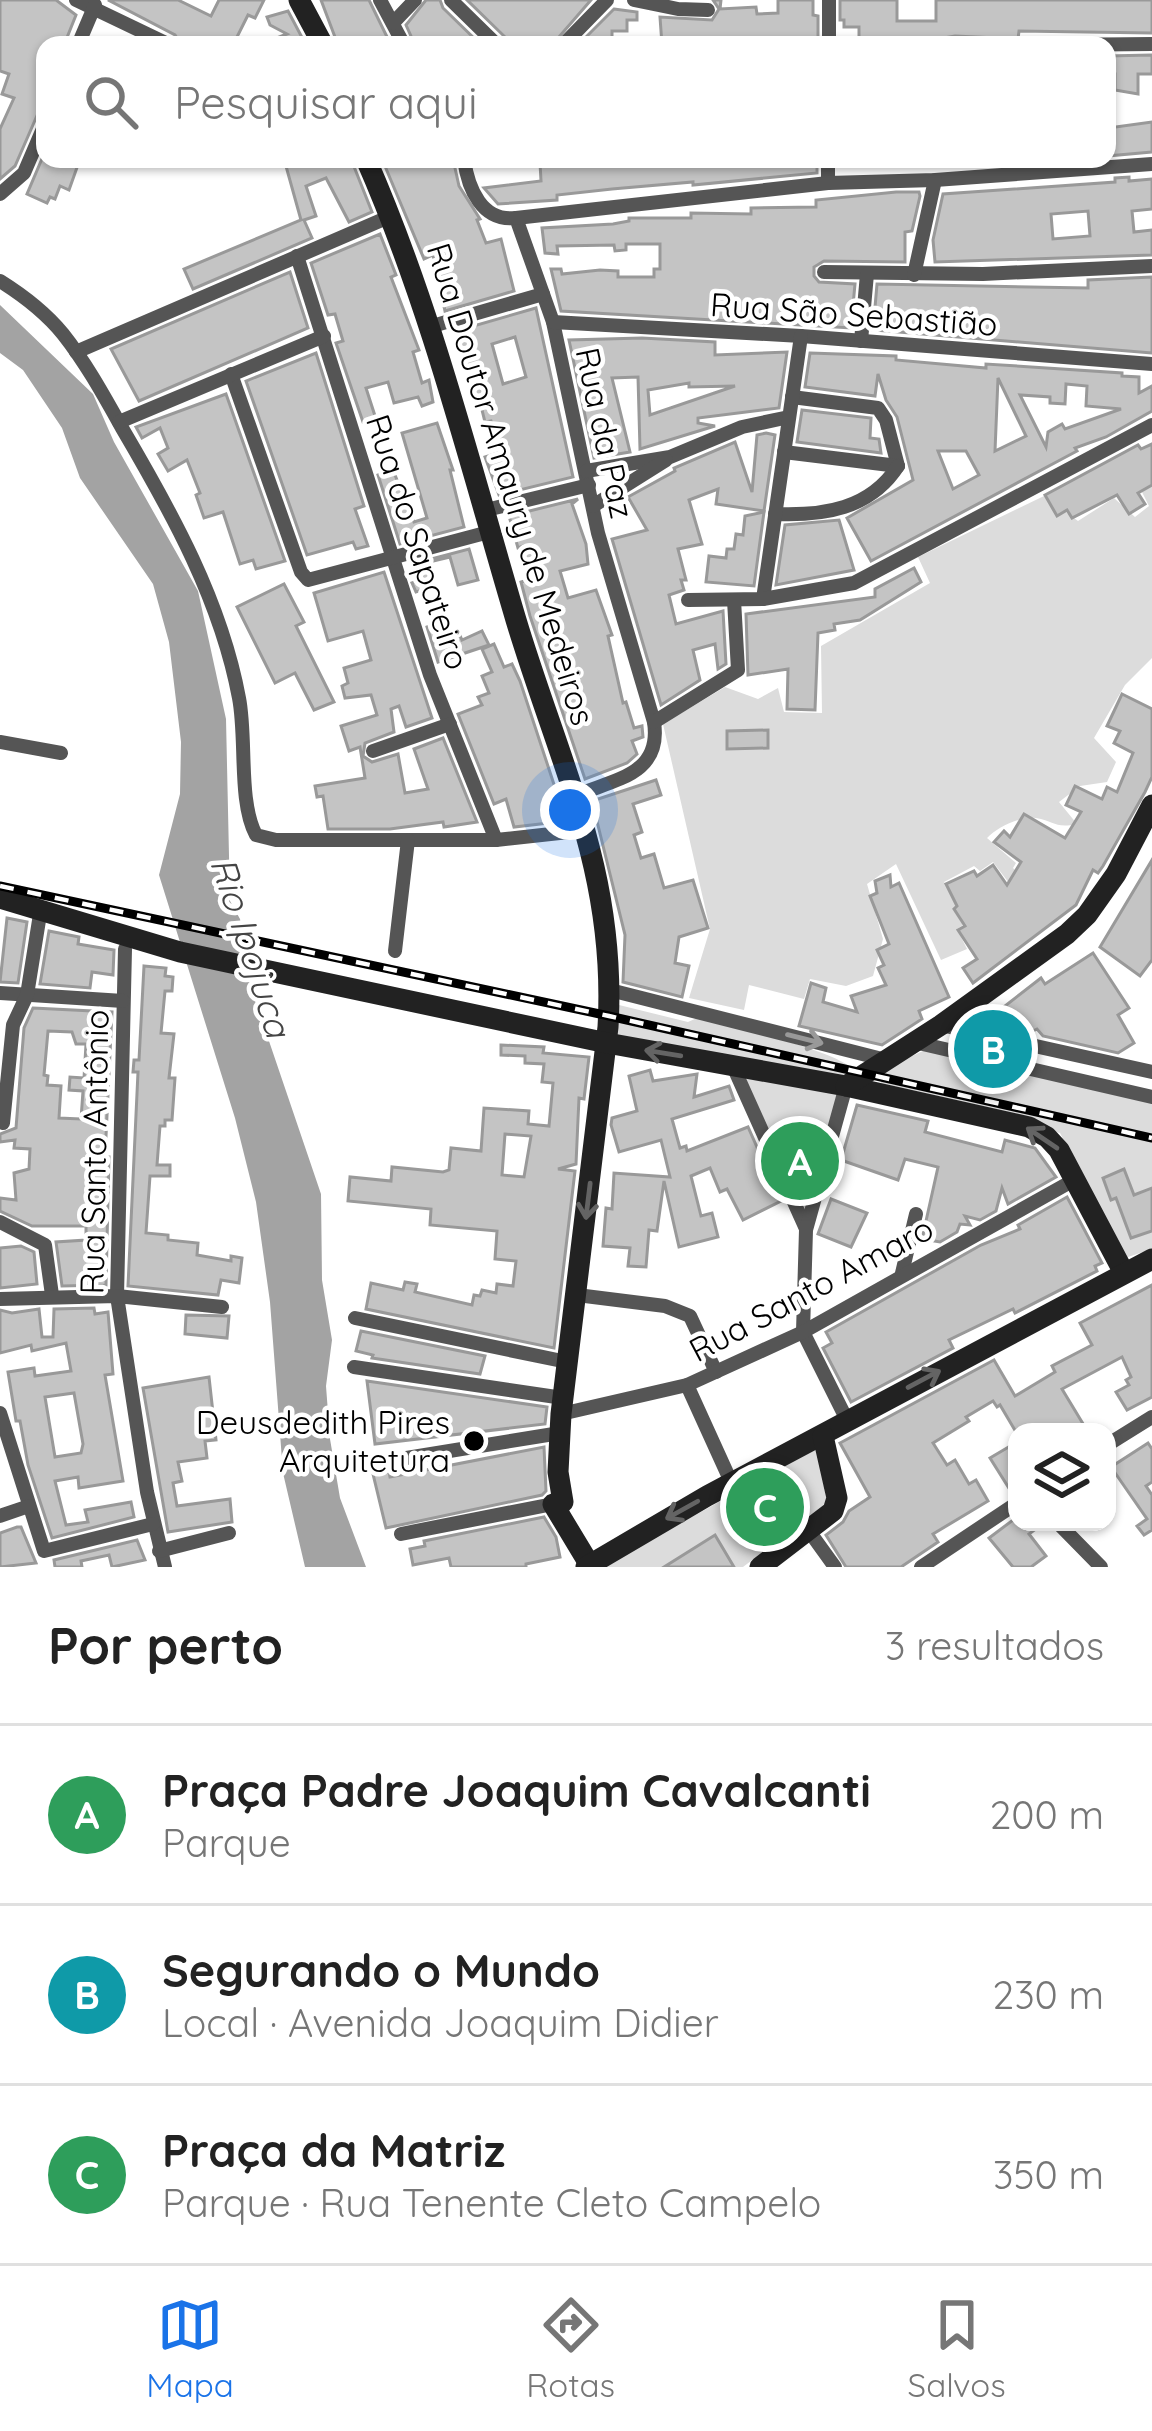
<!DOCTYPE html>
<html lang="pt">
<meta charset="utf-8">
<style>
body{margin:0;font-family:Quicksand,sans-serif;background:#f6f6f6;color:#222}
.controls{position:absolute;right:36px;bottom:36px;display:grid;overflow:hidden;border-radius:24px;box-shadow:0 3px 9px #0004}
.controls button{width:108px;height:108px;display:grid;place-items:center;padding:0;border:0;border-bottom:3px solid #e0e0e0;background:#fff;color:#222;font:60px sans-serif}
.you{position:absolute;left:570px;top:810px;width:42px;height:42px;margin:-30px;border:9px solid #fff;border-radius:50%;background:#1a73e8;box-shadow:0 0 0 18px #1a73e833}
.badge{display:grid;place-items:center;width:78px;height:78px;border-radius:50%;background:#1a73e8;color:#fff;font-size:39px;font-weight:700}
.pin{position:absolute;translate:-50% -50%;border:6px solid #fff;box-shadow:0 3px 12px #0006}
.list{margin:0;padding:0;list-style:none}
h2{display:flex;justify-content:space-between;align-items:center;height:156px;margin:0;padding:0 48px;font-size:51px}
h2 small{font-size:39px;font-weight:400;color:#767676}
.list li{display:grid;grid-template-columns:78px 1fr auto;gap:36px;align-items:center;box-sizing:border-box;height:180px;padding:0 48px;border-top:3px solid #e0e0e0}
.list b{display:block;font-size:45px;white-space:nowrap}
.list p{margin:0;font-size:39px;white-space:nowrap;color:#767676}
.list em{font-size:39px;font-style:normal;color:#767676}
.icon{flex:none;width:66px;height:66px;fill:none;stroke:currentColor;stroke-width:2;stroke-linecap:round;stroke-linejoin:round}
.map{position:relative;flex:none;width:1152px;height:1567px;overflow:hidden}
.search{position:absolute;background:#fff;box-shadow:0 3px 9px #0004;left:36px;right:36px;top:36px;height:132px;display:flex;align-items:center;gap:30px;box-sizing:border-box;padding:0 42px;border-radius:24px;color:#767676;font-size:45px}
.sheet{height:696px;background:#fff}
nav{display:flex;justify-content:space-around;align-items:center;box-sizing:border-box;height:168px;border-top:3px solid #e0e0e0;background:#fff;font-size:33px;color:#767676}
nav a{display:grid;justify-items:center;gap:6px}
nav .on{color:#1a73e8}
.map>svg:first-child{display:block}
.green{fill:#dcdcdc}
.water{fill:#a3a3a3}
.building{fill:#c4c4c4;stroke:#999;stroke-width:3;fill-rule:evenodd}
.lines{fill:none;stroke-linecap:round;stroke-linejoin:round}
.street{stroke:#555;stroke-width:14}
.secondary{stroke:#222;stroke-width:21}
.rail-casing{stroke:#000;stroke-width:9}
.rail{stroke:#fff;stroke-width:4.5;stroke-dasharray:14;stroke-linecap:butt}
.oneway{stroke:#999}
.oneway2{stroke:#646464}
.poi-dot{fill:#000;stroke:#fff;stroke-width:4.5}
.labels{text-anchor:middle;stroke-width:9;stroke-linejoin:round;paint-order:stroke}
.street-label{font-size:33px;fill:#000;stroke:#fff}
.poi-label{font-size:33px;fill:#000;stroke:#fff;text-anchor:end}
.water-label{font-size:36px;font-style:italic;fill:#444;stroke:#fff}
</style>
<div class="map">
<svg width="1152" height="1567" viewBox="0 0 1152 1567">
<rect width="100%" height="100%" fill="#fff"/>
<!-- green -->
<g class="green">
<path d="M1152,486V658L1125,685L1094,738L1116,762L1107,782L1080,786L1059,802L1077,824C1055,829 1055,821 1036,818C1020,816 998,827 987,838L1016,863L1013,868L1020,875L1009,883L993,862L980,871L974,866L944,882L957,905L953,909L963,925L957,929L967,949L941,960L896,864L867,884L883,939L873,976L846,986L810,979L804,999L749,985L744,1010L689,998L710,929L663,724L725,687L758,699L778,688L784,712L822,713L821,646L930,583L918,557L1044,496L1078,521L1114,498L1135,517L1149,506L1142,492Z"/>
<path d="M619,1005L688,1022L697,1018C730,1027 834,1049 854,1070L850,1077L616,1038Z"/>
<polygon points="925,1050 1152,1101 1152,1249 1125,1258 1060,1133 886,1091 881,1083 882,1070"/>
<polygon points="743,1075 838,1093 805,1213"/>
<polygon points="817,1448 827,1503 743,1567 601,1567"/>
</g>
<!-- water -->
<polygon class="water" points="0,305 93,394 114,442 198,591 226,719 230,901 240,919 253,994 321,1194 322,1280 332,1340 326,1386 330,1439 340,1498 366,1567 305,1567 283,1473 270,1302 256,1202 235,1118 159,875 180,794 181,742 169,642 153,584 80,478 62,428 23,370 0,353"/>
<!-- building -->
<g class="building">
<polygon points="0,0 56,0 76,15 64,45 45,45 45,92 39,111 15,166 0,179 0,129 14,98 2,94 9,74 0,71"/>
<polygon points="108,0 178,0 211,16 219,0 264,0 255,18 248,15 233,45 181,45 175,35"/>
<polygon points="321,0 369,0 391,45 338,45"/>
<polygon points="426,0 440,0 443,8 481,45 415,45 406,25"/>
<polygon points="467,0 591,0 552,45 508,45 505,37"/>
<polygon points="713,0 721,0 720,9 756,7 757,14 778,13 778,0 813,0 813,15 818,16 818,45 662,45 660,17 712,20 719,9"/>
<polygon points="840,0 897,0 897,21 936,21 936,0 1152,0 1152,33 1019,31 1018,39 955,36 910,44 859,44 859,27 844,27 844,20 840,20"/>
<polygon points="614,9 637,12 637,20 627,20 627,31 612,31 612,42 586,43 586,37"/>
<polygon points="288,11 306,45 259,45 287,34 270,25 267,17"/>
<polygon points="1152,55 1152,74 1138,74 1138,94 1115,90 1115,74 1107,74 1107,56"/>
<polygon points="1152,122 1152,152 1107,156 1108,128"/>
<polygon points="44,154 45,159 80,159 69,190 60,186 55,199 50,197 47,203 27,194"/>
<polygon points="284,159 351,159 372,212 349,222 326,178 306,186 316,216 304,220 312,238 193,289 184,269 301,220"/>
<polygon points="382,159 453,159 459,186 480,219 477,220 486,243 501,239 514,291 445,311 433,255 424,259"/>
<polygon points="557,159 817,159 817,173 693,185 693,182 612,189 557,195 557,200 498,204 484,188 541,181 540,163"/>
<path d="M1129,177V181L1152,179V209L1132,211L1134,232L1152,230V255L935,262L933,240L943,194L1115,182V178ZM1088,211L1090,236L1053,239L1051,214Z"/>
<polygon points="896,192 919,192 920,196 912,231 905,232 905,262 824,261 814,267 814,276 819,282 855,284 851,328 561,311 551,269 561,269 562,274 600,270 618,271 618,277 654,277 654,269 660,269 660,244 626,244 626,250 615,251 614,245 557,246 558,254 545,253 542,228 613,224 629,221 629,218 691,218 691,213 751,214 751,208 816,207 816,200"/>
<polygon points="380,234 396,275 391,277 419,350 413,352 422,383 429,380 433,402 422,406 418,397 394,403 388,382 366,388 376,419 363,422 336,343 343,341 335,314 328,315 311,263"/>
<polygon points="290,272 308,328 139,401 111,349"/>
<polygon points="1152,277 1152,353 873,330 877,284 1088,288 1088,280"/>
<path d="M536,308L573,477L499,495L485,457L501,452L491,421L485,422L481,406L478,407L456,331ZM515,337L526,377L503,384L492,344Z"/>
<path d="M642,338L715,342V355L787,352L779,408L698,418V423L715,426L640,449L638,377L612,378L630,452L594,458L569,340ZM689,383V387L735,386L650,415L648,390Z"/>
<polygon points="316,353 364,506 355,509 368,546 356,549 353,542 307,555 246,381"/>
<path d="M810,353L896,356V360L986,368V364L1122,373V376L1139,377V393L1152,386V411L1106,437L1075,448L1077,451L1062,459L871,561L847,518L913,480L897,417L886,400L878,374L875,396L805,387ZM998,378L1026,436L995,451ZM1066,384L1087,386L1086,406L1121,409L1065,429L1062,424L1048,432L1046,447L1020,395L1050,397V403L1065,404ZM938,451H966L979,475L953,489Z"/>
<polygon points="226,394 285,561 256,569 253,560 240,564 223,512 204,518 196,495 200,493 187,460 168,471 158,454 168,448 160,428 142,438 136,427"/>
<polygon points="802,410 871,418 870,438 879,439 881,453 797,442"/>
<polygon points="437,423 453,470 450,470 464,527 400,544 378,475 393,470 414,522 427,518 402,433"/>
<polygon points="766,433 775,435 764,511 716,504 718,489 689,500 702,544 678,549 686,580 681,580 684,590 669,595 676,624 723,611 726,664 718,669 715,644 693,650 700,680 661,705 612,539 647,530 628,497 675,471 674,468 735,442 752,492 757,435"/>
<polygon points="1152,444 1152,485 1138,493 1145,504 1129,514 1117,495 1072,518 1067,510 1057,516 1045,495 1138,445 1141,449"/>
<polygon points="578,499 572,504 586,544 588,564 560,571 568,598 596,590 612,635 608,636 623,703 626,702 634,728 642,726 643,737 632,741 637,754 627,763 585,779 530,616 521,582 531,579 523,546 518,548 509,516"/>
<polygon points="764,512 754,586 706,582 709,556 726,558 727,549 734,549 736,534 743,535 745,516"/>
<polygon points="839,520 854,570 776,585 785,525"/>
<polygon points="469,549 478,580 458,585 450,557 429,562 435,586 416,592 412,583 418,581 412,564"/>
<polygon points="914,568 921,582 860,620 834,624 835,630 818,633 815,710 787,709 788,669 748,675 746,614 875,597 875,589"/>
<polygon points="384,572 432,718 406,727 399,706 391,709 394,732 365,743 363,756 372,762 398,754 405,793 428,789 414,749 443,738 477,822 444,827 443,822 390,829 328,829 323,796 317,797 315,786 365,778 360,747 349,751 341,726 377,715 371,695 345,698 342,686 348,683 344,668 371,660 363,631 328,641 314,593"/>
<polygon points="284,584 304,622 296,626 334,702 314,710 295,673 275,683 237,607"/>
<polygon points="441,622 446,636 458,631 462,640 482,631 489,645 438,662 427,627"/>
<polygon points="494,644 504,667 512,664 520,681 566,821 514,827 506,799 494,804 458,714 482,705 478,697 489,693 482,676 492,672 482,649"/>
<polygon points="1122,694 1152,709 1152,777 1145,792 1103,866 1098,873 1093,870 1076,905 973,983 963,968 977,959 958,930 965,926 954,909 957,906 946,884 974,871 977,876 993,865 1007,885 1021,862 994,842 1004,831 1010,837 1024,814 1065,838 1081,812 1066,805 1075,786 1102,799 1107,787 1117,792 1133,753 1114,743 1120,731 1107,726"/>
<polygon points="768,730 768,748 727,749 727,731"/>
<polygon points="656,780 661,795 633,804 642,832 634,835 641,858 654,854 664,888 693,880 708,928 679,937 675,963 689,966 682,997 623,982 625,935 592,801"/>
<polygon points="1152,860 1152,960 1140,976 1100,947"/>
<polygon points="890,875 891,887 899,883 949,997 919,1011 922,1019 882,1045 799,1026 811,983 826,988 823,1002 857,1012 851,996 886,985 878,968 884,965 877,950 889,944 870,896 877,893 875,881"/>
<polygon points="7,918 27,922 18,983 0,982"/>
<polygon points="49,931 79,937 78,944 114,950 113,975 92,972 90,988 40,984"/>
<polygon points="1093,953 1129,1008 1118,1015 1134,1043 1118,1053 1043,1036 1037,1029 1029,1033 1017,1013 999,1026 987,1020 1041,978 1045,984"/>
<polygon points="144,966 166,968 165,976 173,977 172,991 165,991 161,1033 174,1034 169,1078 175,1078 172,1120 165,1120 165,1126 160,1126 157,1165 170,1165 170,1176 150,1176 146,1233 168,1235 168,1240 198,1243 197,1255 231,1261 231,1256 242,1258 239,1283 221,1280 218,1295 128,1286 138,1072 133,1072 134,1060 139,1060"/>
<path d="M33,1008L112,1012L105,1157H109L106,1285L62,1286L56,1242L86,1240V1226H32L0,1211V1198L16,1200L14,1173L29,1169L30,1149L14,1148L15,1140L0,1142V1134L16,1128L24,1028ZM48,1031L72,1032L76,1044H86L84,1078L70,1077L69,1090L83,1091L81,1119L59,1118L61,1086L47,1085L48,1076L44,1075Z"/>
<path d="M501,1045L544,1047L543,1053L589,1057L584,1099L579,1098L576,1164L558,1169L575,1171L554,1348L366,1309L371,1283L403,1290L405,1282L417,1284L415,1292L472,1305L474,1295L480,1296L482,1290L496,1293L497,1284L513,1286L516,1261L495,1259L497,1231L430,1225L431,1209L348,1201L350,1177L391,1181L392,1167L443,1172L449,1170L451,1148L481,1151L484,1108L529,1111L528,1124L549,1126L553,1083L542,1082L544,1064L525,1063V1056L501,1055ZM505,1134L531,1136L524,1177L502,1175Z"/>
<polygon points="650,1070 653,1081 697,1074 694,1097 729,1086 734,1100 672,1119 680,1148 686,1146 687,1151 748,1127 781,1201 743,1220 727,1189 720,1192 710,1168 691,1176 701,1216 712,1213 718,1237 679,1247 664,1181 657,1231 649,1230 646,1267 628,1266 630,1248 603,1246 606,1208 612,1209 614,1173 670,1177 661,1140 619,1152 611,1125 612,1118 637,1111 629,1076"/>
<polygon points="857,1105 928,1121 925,1132 1002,1152 1005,1140 1035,1148 1056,1177 1008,1204 1002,1188 996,1211 980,1220 965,1216 970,1225 960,1224 957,1232 940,1242 922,1239 938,1167 905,1159 898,1180 841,1160"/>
<polygon points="1124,1169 1134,1195 1152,1188 1152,1231 1131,1238 1116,1198 1111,1200 1103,1178"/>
<polygon points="1067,1197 1102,1263 1095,1266 1097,1271 1015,1313 1013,1309 949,1340 953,1348 851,1402 823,1348 832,1343 826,1332 981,1245 1020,1229 1018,1225"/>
<polygon points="831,1199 867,1213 851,1247 818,1234"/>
<polygon points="21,1246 34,1252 37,1284 0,1288 0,1248"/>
<polygon points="1152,1285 1152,1397 1127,1410 1116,1392 1129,1385 1126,1380 1131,1377 1122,1357 1062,1389 1088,1432 1016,1432 1000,1405 997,1407 993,1401 966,1417 969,1421 933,1443 947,1465 955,1460 969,1484 976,1480 988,1501 933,1534 938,1542 901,1567 846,1567 826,1535 843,1522 849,1511 870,1497 840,1443 994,1360 1015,1396 1055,1372 1052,1366 1092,1345 1080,1323"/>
<path d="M94,1308L95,1314L108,1312L113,1374L105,1375L123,1481L79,1488L78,1477L55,1481L66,1525L88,1522L85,1510L131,1502L134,1517L52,1538L28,1465L20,1421H16L8,1372L34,1368L35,1376L71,1371L66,1343L32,1351L31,1345L0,1353V1310L12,1313L39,1309L42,1337H53L54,1309ZM74,1393L83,1444L81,1453L55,1457L45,1397Z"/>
<polygon points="186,1315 229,1316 227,1338 185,1334"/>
<polygon points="361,1331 485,1356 480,1374 372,1358 373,1355 356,1351"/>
<polygon points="209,1377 216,1440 205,1441 207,1458 178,1462 182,1481 173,1483 177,1506 230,1499 232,1522 168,1532 143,1388"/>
<polygon points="367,1381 547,1407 545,1424 375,1444"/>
<polygon points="1017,1442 1017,1492 1012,1493 990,1458"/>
<polygon points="1148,1443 1152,1449 1152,1482 1146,1486 1152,1495 1152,1530 1144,1535 1137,1526 1147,1519 1111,1467"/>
<polygon points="544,1447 546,1491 542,1495 386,1528 373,1474 389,1472 390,1477"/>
<polygon points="544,1517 556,1537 560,1557 526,1564 526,1567 451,1567 449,1558 413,1565 410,1549 425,1546 424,1541"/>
<polygon points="1017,1517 1017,1522 1045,1522 1029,1534 1046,1556 1031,1567 1013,1567 989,1538"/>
<polygon points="17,1527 21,1527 36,1563 0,1567 0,1533"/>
<polygon points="715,1535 734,1567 664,1567"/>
<polygon points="137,1540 145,1560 112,1567 109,1555 81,1561 82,1567 55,1567 54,1560"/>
</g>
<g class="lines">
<!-- street -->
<g class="street">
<polyline points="76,0 170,45"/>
<polyline points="380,0 404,45"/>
<polyline points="451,0 497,45"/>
<polyline points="634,0 678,9 708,10"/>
<polyline points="393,23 415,0"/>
<polyline points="78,45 95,5"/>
<polyline points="563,45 607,0"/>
<polyline points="829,45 829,0"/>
<polyline points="1049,45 1152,44"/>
<path d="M464,159C468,189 482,222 516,218L553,322L598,533L654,722C662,774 616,779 577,795"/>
<polyline points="828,183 828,159"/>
<polyline points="0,194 24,173 45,124"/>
<polyline points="516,218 828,183 935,180 1152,164"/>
<polyline points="297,256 430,675 496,840"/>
<polyline points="824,272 983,274 1152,266"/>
<polyline points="914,275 935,180"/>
<path d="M0,281C24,296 45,312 63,334C86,363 104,396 122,428C172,513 221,601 239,698C247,739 238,801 256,835L276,840H496L587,830"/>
<polyline points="553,322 801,336 1152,364"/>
<polyline points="429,327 543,294"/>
<polyline points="861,341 867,274"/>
<polyline points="76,352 391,216"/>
<polyline points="231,374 301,572 308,580 489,532"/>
<polyline points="792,397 878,408 886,420 898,466"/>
<polyline points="119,422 324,336"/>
<polyline points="784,452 898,466"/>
<polyline points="586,471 670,457 742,427 789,417"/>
<polyline points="593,506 666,460"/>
<polyline points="482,511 589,485"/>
<path d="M775,514C824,516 870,509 898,466"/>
<polyline points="763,599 801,336"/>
<polyline points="688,600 763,599 854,583 1152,425"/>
<polyline points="654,722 738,670 734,600"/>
<polyline points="0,742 61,753"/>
<polyline points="373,751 450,724"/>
<polyline points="125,949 117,1296 147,1492 165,1567"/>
<polyline points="395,951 408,840"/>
<polyline points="610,990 886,1060"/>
<polyline points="0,993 123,1001"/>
<polyline points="941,1025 1152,1072"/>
<polyline points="914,1042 1152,1097"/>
<polyline points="732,1064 806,1229"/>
<polyline points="846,1086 806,1230 803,1332 848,1422"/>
<polyline points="3,1123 13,1025 27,995 41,908"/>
<polyline points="0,1222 45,1245 52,1295"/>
<polyline points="902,1273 916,1214"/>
<polyline points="577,1295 665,1306 690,1316 716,1372"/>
<polyline points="0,1299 117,1296 222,1307"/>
<polyline points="355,1318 567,1362"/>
<polyline points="354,1367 563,1398"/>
<polyline points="687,1385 732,1484"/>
<polyline points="0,1413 44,1551 153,1524"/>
<polyline points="561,1414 687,1385 803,1332 1074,1180"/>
<polyline points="1107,1445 1152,1417"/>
<polyline points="388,1461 560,1433"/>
<polyline points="0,1516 29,1506"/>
<polyline points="1057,1522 1101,1567"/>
<polyline points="809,1531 835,1567"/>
<polyline points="401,1534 553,1504"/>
<polyline points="159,1551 229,1533"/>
<polyline points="921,1567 1017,1503"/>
</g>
<!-- secondary -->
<g class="secondary">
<polyline points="299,0 323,45"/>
<path d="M366,159C431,307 470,465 516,620C559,763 617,872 608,1027L561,1414L558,1472L563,1502L553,1504L591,1567"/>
<polyline points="0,898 180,952 607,1043 846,1086 1029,1127 1047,1137 1059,1150 1123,1271"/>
<polyline points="846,1086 941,1025 1067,934 1087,915 1116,874 1152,805"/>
<polyline points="586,1567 707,1496 1152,1259"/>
<polyline points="760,1567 833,1511 837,1498 823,1436"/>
</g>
<defs>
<polyline id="rail" points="0,886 609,1016 1152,1138"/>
</defs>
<!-- rail casing -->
<use href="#rail" class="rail-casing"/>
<!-- rail -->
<use href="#rail" class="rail"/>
</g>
<!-- one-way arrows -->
<defs><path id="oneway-shaft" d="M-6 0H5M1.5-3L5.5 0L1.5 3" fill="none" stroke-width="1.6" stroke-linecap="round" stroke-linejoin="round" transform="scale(3)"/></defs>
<use class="oneway" href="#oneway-shaft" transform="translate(805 1039) rotate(14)"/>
<g class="oneway2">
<use href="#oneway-shaft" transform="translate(663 1053) rotate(-171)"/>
<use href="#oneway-shaft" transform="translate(1042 1138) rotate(-146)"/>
<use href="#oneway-shaft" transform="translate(588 1201) rotate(97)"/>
<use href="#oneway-shaft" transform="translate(924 1379) rotate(-28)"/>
<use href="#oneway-shaft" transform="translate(682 1510) rotate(151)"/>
</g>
<!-- markers -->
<circle class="poi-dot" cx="474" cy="1441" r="12"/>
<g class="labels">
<!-- street labels -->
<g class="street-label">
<text transform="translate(854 314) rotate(4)" y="12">Rua São Sebastião</text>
<text transform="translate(605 433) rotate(78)" y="12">Rua da Paz</text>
<text transform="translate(511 484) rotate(73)" y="12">Rua Doutor Amaury de Medeiros</text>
<text transform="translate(418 542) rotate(72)" y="12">Rua do Sapateiro</text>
<text transform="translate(94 1152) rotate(-89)" y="12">Rua Santo Antônio</text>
<text transform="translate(811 1289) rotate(-28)" y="12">Rua Santo Amaro</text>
</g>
<!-- poi labels -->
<g class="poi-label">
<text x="450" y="1434">Deusdedith Pires<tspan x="450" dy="38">Arquitetura</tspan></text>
</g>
<!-- water labels -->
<g class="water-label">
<text transform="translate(251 947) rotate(72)" y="13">Rio Ipojuca</text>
</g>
</g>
</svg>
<div class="controls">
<button><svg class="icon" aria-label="layers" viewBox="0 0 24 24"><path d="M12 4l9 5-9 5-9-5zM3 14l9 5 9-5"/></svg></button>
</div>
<div class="you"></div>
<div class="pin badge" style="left:800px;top:1161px;background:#2e9e5b">A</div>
<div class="pin badge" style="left:993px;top:1049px;background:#0f9aa8">B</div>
<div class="pin badge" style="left:765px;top:1507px;background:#2e9e5b">C</div>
<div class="search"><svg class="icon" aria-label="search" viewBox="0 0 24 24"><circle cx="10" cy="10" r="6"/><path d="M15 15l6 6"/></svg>Pesquisar aqui</div>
</div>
<section class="sheet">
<h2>Por perto<small>3 resultados</small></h2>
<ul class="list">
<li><span class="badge" style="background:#2e9e5b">A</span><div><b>Praça Padre Joaquim Cavalcanti</b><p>Parque</p></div><em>200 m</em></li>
<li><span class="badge" style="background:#0f9aa8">B</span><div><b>Segurando o Mundo</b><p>Local · Avenida Joaquim Didier</p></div><em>230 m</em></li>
<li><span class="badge" style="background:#2e9e5b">C</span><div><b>Praça da Matriz</b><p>Parque · Rua Tenente Cleto Campelo</p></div><em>350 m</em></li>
</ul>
</section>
<nav>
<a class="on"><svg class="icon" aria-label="map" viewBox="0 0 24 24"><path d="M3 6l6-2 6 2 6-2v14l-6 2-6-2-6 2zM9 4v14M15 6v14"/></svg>Mapa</a>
<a><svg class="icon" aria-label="directions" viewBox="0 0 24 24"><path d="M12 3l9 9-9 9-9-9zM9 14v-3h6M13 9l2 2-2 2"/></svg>Rotas</a>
<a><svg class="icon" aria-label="saved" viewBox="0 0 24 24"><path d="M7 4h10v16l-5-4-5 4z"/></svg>Salvos</a>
</nav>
